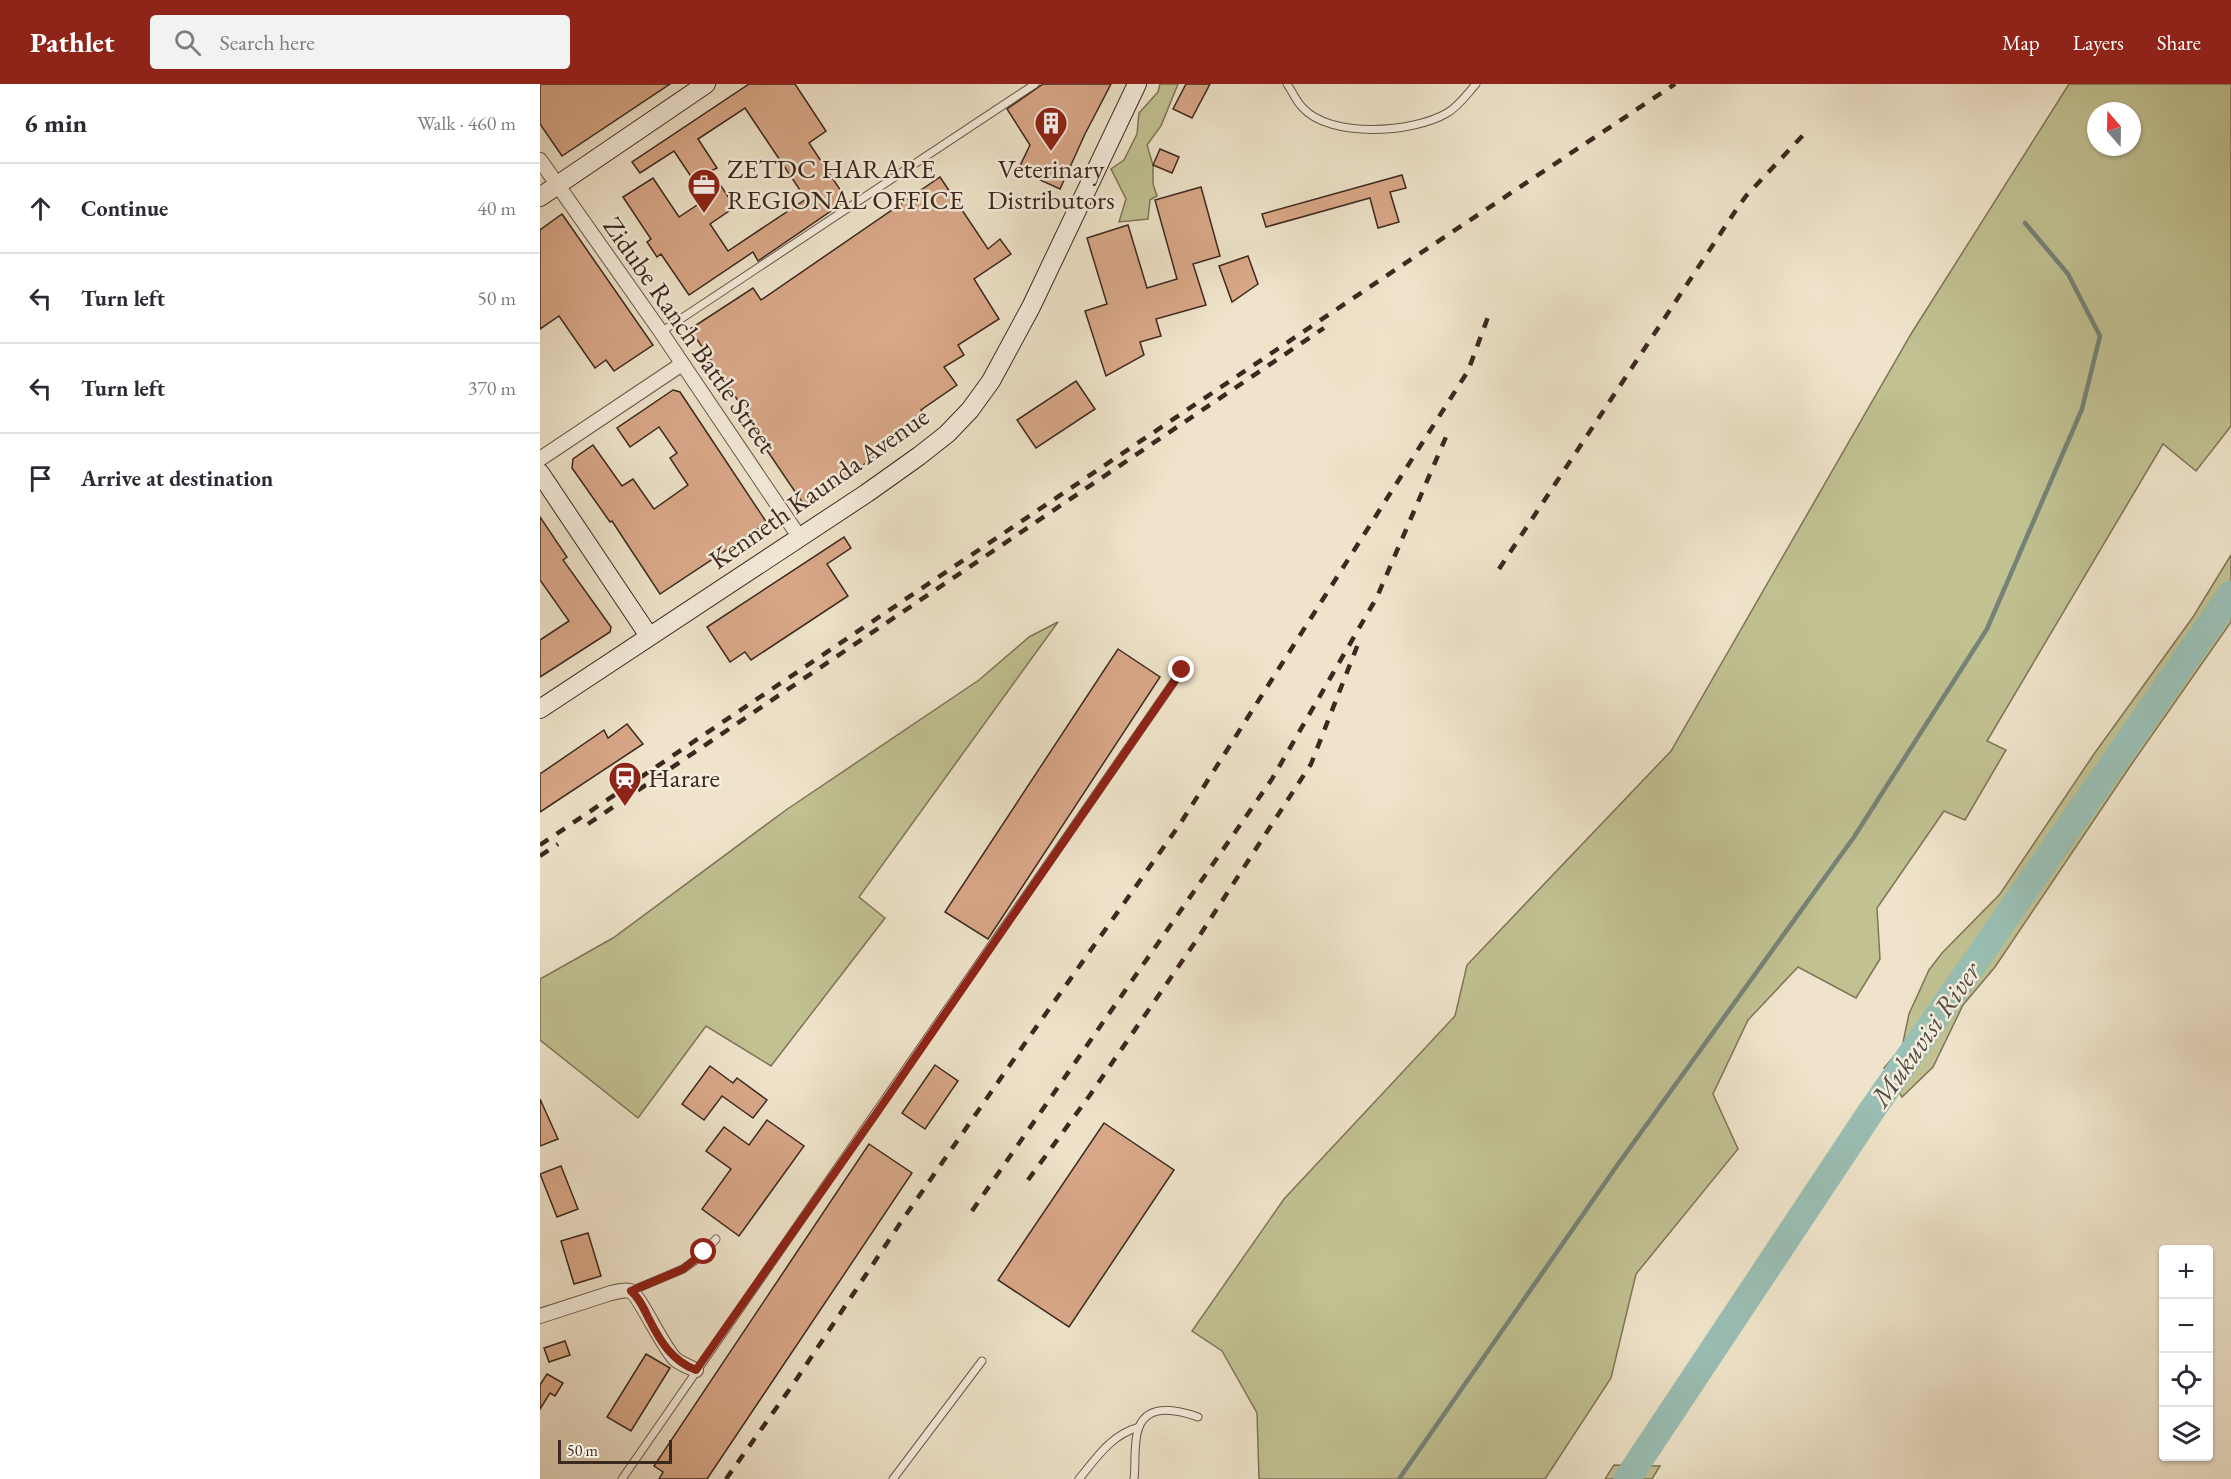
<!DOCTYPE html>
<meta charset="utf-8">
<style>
body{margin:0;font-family:"EB Garamond",serif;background:#f2f2f3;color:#2b2b33}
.controls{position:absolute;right:18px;bottom:18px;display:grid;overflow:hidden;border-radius:6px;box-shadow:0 2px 4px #0004}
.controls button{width:54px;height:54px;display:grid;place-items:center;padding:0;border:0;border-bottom:2px solid #e1e1e2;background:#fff;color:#2b2b33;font:30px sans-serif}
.compass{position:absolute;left:1547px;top:18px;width:54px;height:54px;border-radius:50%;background:#fff;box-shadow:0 2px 4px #0004;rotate:340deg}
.scale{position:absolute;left:18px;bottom:15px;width:114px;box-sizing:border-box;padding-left:6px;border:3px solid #3d281f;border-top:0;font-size:16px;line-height:21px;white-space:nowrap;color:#3d281f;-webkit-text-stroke:4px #f5eddd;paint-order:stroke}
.stop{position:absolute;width:18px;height:18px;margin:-14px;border:4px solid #8f2418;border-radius:50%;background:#fff}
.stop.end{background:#8f2418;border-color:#fff;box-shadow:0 2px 6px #0008}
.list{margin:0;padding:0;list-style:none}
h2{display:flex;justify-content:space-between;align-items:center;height:78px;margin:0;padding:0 24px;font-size:26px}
h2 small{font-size:20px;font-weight:400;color:#7c7c81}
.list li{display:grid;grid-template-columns:39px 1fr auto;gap:18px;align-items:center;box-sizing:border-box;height:90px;padding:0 24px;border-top:2px solid #e1e1e2}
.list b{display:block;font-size:22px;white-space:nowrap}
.list em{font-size:20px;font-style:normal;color:#7c7c81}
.icon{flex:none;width:33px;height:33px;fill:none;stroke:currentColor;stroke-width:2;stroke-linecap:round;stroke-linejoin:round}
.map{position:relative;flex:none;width:1691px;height:1395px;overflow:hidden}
header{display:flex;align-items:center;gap:36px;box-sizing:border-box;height:84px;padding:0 30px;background:#8f2418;color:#fff}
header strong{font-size:28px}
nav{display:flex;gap:33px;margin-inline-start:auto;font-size:21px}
.search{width:420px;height:54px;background:#f2f2f3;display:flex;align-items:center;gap:15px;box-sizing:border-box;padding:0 21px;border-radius:6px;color:#7c7c81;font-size:22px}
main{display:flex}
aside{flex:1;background:#fff}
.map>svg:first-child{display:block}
.green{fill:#c1c192;stroke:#7f7458;stroke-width:1.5;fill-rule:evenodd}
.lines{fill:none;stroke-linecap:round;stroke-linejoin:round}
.stream{stroke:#758378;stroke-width:4.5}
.river{stroke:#9abfb4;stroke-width:27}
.building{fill:#d9a889;stroke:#3d281f;stroke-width:1.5;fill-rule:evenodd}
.lane-casing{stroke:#6a574a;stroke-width:9}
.street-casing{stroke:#6a574a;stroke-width:16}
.secondary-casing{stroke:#3d281f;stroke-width:20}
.lane{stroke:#f5eddd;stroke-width:7}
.street{stroke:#f5eddd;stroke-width:14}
.secondary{stroke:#f5eddd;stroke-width:18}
.rail{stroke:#3d281f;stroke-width:4.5;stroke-dasharray:10 10;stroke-linecap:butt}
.route{stroke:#8f2418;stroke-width:8}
.labels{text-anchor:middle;stroke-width:5;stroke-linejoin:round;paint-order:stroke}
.poi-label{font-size:27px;fill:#3d281f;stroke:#f5eddd;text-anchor:start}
.street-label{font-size:27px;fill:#3d281f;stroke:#f5eddd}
.water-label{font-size:28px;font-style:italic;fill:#544e44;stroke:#f5eddd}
</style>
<header>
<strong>Pathlet</strong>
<div class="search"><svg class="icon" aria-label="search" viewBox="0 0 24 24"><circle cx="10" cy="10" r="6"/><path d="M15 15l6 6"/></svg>Search here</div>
<nav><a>Map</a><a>Layers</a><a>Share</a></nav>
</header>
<main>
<aside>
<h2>6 min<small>Walk · 460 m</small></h2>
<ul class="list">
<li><svg class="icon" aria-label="ahead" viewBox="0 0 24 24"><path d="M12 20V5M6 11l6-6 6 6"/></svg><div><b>Continue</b></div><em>40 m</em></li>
<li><svg class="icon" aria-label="left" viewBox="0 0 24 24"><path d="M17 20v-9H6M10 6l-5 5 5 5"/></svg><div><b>Turn left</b></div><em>50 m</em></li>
<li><svg class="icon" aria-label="left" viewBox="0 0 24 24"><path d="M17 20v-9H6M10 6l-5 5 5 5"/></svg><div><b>Turn left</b></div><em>370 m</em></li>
<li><svg class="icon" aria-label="arrive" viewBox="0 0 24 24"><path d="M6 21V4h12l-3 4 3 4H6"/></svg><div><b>Arrive at destination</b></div></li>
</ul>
</aside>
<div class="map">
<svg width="1691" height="1395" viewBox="0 0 1691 1395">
<rect width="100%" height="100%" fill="#efe4cb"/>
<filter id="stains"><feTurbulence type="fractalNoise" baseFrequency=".00333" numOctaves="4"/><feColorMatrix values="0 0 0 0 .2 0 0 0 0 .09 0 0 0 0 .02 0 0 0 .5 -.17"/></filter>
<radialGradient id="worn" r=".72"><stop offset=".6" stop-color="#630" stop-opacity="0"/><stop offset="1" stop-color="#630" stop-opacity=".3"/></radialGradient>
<!-- green -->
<g class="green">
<polygon points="620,0 638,0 621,42 607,61 613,81 613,100 617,112 610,116 608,135 579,138 586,115 571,85 584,76 597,50 599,29 618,8"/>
<path d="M1529,0H1691V342L1656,387L1623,360L1447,657L1466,666L1425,736L1404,727L1337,824L1340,875L1316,914L1258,883L1208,936L1173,1010L1198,1065L1096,1190L1071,1294L1005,1395H719L717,1329L682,1267L652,1247L744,1115L915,932L927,881L1131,667L1371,250ZM1556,27H1592V63H1556Z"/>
<polygon points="1691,471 1691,538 1591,681 1455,883 1423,921 1393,983 1362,1013 1344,984 1362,963 1369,930 1389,886 1402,869 1460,810 1554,670 1653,533"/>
<polygon points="518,538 319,813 345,834 231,982 166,942 98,1034 0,956 0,895 73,854 246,726 439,596 489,553"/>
<polygon points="1074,1381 1120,1382 1112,1395 1065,1395"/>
</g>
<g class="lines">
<!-- stream -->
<polyline class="stream" points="859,1395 1076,1083 1314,753 1447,545 1542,325 1560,252 1528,190 1485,139"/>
<!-- river -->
<polyline class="river" points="1087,1395 1330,1029 1691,510"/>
</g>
<!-- building -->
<g class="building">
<polygon points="0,0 130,0 22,72 0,40"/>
<path d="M209,0H255L286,47L269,59L307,116L218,177L213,168L149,211L121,170L117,173L107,158L111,155L83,113L113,94L139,133L166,115L134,67L100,89L92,78ZM205,24L266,115L188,167L170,140L195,123L171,87L177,84L158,55Z"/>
<polygon points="503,0 571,0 545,50 520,105 478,86 490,61 467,25"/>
<polygon points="646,0 670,0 652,34 633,25"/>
<polygon points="620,65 639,73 632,89 613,81"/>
<polygon points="862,91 866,104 850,108 859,138 838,144 830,114 726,143 722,130"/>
<polygon points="400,93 448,165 460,155 471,170 434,195 459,235 418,261 424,271 404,283 417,301 381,326 388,337 264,421 216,350 219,348 150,245 213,204 221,216"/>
<polygon points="661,103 680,172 653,180 666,221 616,235 621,252 600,258 604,271 566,292 545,227 567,220 547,154 588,141 607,204 637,195 615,116"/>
<polygon points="22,130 113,261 74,287 66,276 55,284 19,232 0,245 0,146"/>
<polygon points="708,172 718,200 692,218 679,182"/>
<polygon points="536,297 555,325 496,364 477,336"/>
<polygon points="133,306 140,308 227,439 120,510 72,437 70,438 32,384 33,375 53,361 82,402 93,395 114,425 148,401 130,374 137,369 119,343 90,363 77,344"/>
<polygon points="0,433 27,473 23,476 71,543 70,548 0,593 0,556 29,537 0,496"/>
<polygon points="304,453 311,464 287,480 308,512 211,576 205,568 190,578 167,543"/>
<polygon points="578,565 620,593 448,855 405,828"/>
<polygon points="87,640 103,660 0,728 0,690 64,646 68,654"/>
<polygon points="395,981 418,997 385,1045 362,1029"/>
<polygon points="170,982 193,999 197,994 227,1016 213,1034 182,1012 164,1036 142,1020"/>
<polygon points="0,1015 18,1055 0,1062"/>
<polygon points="227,1036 264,1062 199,1152 162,1125 191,1085 166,1067 184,1043 209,1061"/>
<polygon points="564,1039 634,1086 529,1243 458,1196"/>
<polygon points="329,1060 372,1089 167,1395 119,1395 123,1388 114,1382"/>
<polygon points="21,1082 38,1125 17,1133 0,1090"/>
<polygon points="48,1149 61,1192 34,1200 21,1157"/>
<polygon points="25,1257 30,1271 9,1278 4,1264"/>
<polygon points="106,1270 130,1284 91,1347 67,1333"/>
<polygon points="7,1290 23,1299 15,1312 10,1309 0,1325 0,1301"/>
</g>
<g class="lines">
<defs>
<g id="lane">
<path d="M747,0C752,7 756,17 762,23C790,55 873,49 907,29C919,22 927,10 936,0"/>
<polyline points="121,248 495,0"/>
<polyline points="91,1207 143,1185 157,1175 176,1155"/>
<polyline points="82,1395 642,586"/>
<polyline points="353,1395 442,1277"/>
<path d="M539,1395C557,1373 571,1351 599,1343"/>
<path d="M594,1395C596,1379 593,1358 599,1343C609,1318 640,1327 658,1333"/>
</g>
<g id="street">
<polyline points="0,76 121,248 260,454"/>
<polyline points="0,375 142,280"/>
<path d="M0,1232L71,1209C77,1208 84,1205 90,1207C99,1210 122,1262 135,1275C141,1280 149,1283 156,1286"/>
</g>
<g id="secondary">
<polyline points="0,113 166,0"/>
<polyline points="0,389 109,552"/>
<polyline points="0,625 327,409 379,372 407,350 430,326 451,297 491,223 597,0"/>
</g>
</defs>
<!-- lane casing -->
<use href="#lane" class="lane-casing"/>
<!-- street casing -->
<use href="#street" class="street-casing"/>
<!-- secondary casing -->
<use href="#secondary" class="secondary-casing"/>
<!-- lane -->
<use href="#lane" class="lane"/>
<!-- street -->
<use href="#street" class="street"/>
<!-- secondary -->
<use href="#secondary" class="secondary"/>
<!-- rail -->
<g class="rail">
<polyline points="959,485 1196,126 1206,112 1266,48"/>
<polyline points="48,740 784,244"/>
<polyline points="0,761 861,182 1135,0"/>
<polyline points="0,772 18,760"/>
<polyline points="488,1096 550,1011 658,854 771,680 820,555"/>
<polyline points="432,1127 732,695 837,513 909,346"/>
<polyline points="186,1395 254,1299 361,1138 490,952 640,740 928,287 948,233"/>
</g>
</g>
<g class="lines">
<!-- route -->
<path class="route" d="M164,1168L143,1185L91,1207C100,1215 104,1225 109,1235C120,1257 132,1277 156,1286L336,1030L642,586"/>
</g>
<!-- icons -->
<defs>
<symbol id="building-pin" viewBox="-11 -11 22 30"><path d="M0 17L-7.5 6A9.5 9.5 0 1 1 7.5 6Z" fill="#8f2418" stroke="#f5eddd"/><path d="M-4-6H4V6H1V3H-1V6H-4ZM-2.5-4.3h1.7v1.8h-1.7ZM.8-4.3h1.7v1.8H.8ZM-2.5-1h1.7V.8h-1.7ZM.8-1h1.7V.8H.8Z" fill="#fff"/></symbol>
<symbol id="office-pin" viewBox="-11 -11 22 30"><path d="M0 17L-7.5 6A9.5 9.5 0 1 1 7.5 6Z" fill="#8f2418" stroke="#f5eddd"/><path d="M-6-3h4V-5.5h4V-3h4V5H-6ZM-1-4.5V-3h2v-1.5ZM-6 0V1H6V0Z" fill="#fff"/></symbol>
<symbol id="station-pin" viewBox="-11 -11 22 30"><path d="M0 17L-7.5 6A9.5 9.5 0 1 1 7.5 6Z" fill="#8f2418" stroke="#f5eddd"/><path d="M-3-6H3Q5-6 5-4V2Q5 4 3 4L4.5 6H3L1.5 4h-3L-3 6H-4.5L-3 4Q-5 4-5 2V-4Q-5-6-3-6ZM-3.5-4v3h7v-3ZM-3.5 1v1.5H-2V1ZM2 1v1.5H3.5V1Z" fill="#fff"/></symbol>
</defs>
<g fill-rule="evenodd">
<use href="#building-pin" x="492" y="20" width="38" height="52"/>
<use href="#office-pin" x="145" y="82" width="38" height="52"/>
<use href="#station-pin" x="66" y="675" width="38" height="52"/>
</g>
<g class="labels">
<!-- poi labels -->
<g class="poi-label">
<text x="187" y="94">ZETDC HARARE<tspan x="187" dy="31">REGIONAL OFFICE</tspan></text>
<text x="511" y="94" text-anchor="middle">Veterinary<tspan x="511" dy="31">Distributors</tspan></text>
<text x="108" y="703">Harare</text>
</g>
<!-- street labels -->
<g class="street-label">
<text transform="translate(150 251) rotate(55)" y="9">Zidube Ranch Battle Street</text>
<text transform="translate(279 404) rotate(-35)" y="9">Kenneth Kaunda Avenue</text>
</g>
<!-- water labels -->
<g class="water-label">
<text transform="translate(1385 950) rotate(-55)" y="10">Mukuvisi River</text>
</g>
</g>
<rect width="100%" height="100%" filter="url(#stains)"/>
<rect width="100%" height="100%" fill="url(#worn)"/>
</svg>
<div class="controls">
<button>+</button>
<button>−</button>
<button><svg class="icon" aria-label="locate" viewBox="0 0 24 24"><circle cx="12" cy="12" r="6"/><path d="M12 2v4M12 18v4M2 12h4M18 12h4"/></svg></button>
<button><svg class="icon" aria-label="layers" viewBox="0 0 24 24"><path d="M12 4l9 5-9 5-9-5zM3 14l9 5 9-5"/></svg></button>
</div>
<svg class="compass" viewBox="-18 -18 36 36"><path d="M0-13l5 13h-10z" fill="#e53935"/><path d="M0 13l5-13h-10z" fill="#7c7c81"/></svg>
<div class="scale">50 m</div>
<div class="stop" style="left:164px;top:1168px"></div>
<div class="stop end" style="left:642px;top:586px"></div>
</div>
</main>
